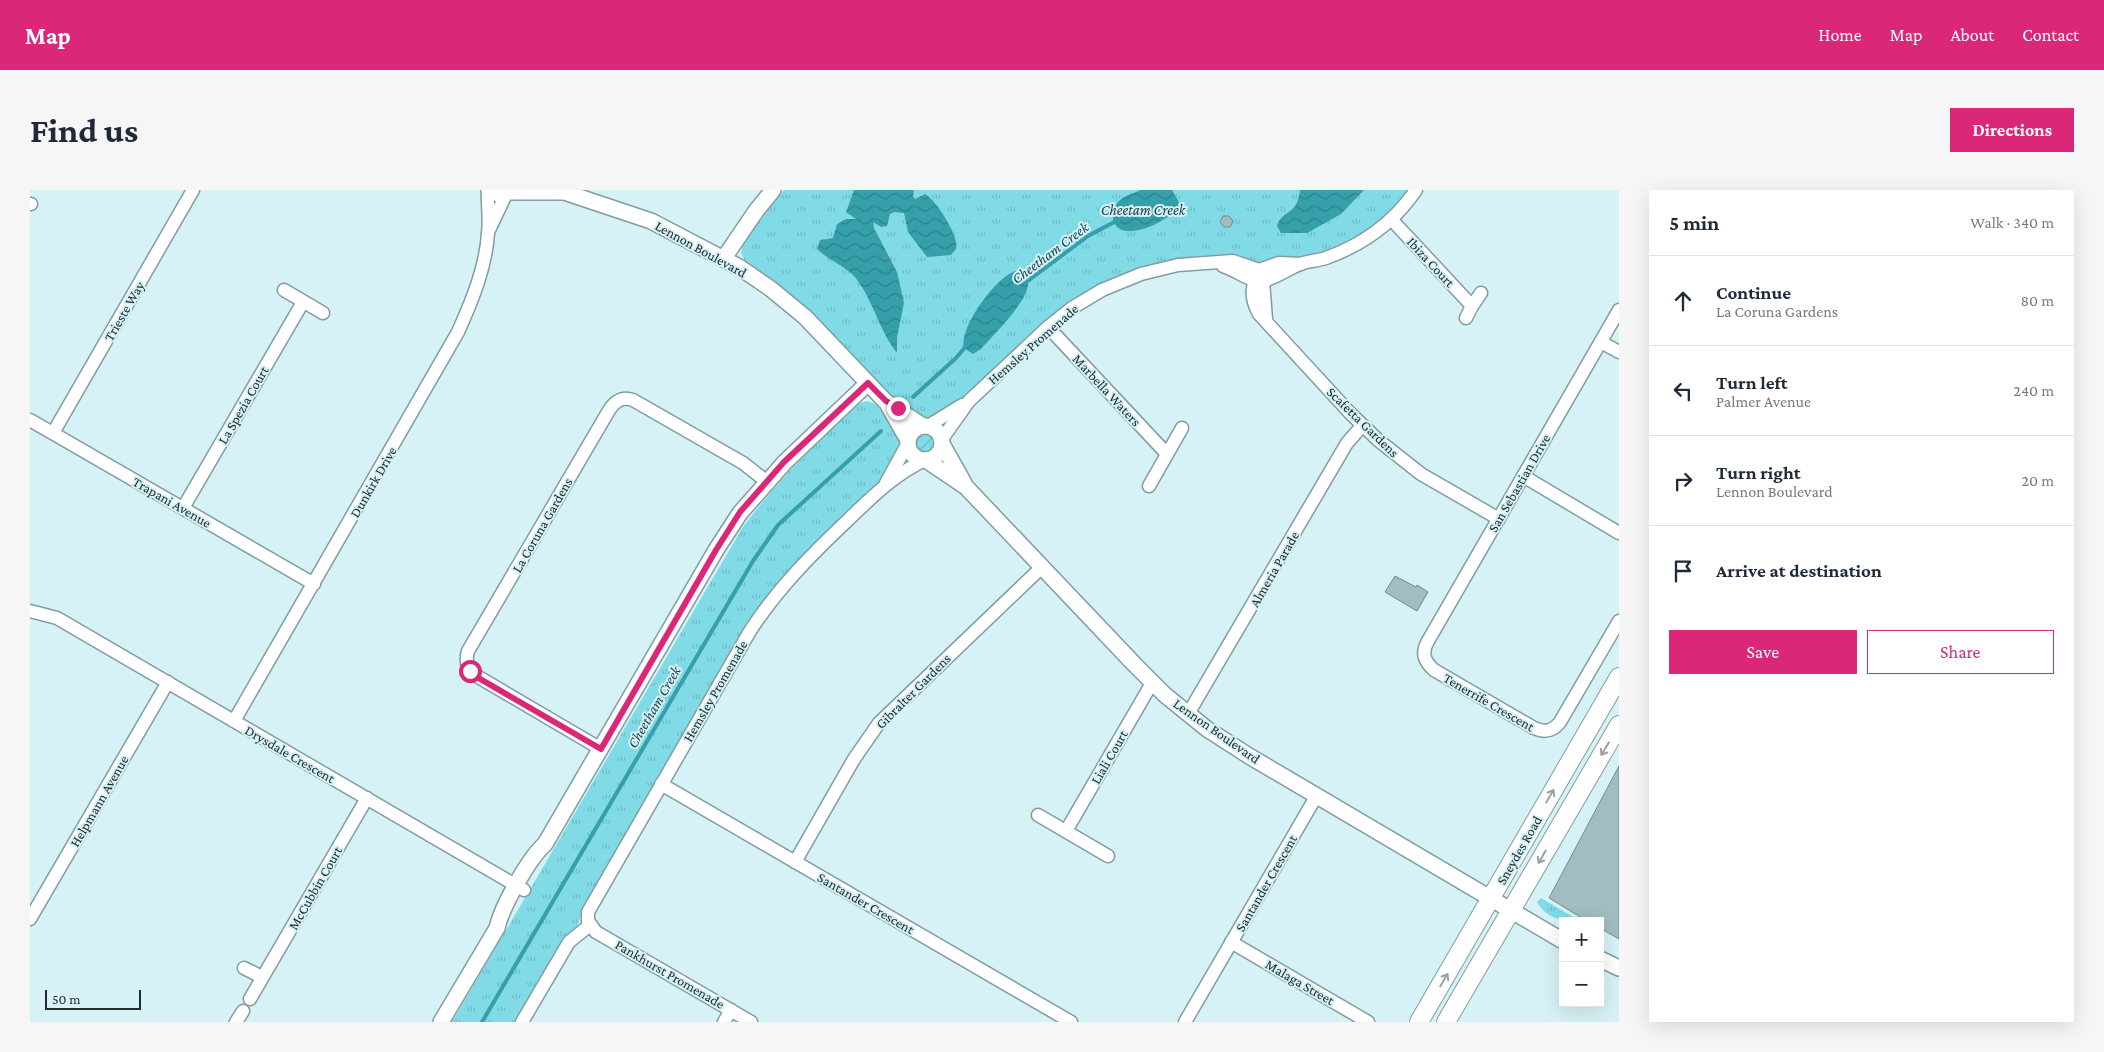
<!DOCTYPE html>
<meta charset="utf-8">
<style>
body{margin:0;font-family:"Crimson Pro",serif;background:#f6f6f7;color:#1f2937}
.controls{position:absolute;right:15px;bottom:15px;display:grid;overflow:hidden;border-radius:0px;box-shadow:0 5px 20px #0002}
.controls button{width:45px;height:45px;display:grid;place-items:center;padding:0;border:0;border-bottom:1px solid #e0e1e3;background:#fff;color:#1f2937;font:25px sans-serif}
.scale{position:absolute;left:15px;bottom:12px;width:96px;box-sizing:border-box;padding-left:5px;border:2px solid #212c2d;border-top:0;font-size:14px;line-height:18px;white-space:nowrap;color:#212c2d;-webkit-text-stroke:4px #d6f2f6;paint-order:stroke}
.stop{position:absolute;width:15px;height:15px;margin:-11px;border:4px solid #db2777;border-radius:50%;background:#fff}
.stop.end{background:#db2777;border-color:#fff;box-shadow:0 1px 5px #0008}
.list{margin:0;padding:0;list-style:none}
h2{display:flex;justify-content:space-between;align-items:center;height:65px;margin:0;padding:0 20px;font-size:21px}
h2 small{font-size:16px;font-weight:400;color:#747a83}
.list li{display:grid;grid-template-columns:32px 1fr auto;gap:15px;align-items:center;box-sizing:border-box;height:90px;padding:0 20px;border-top:1px solid #e0e1e3}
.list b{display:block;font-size:19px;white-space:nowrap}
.list p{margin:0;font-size:16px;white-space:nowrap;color:#747a83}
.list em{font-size:16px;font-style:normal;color:#747a83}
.actions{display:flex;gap:10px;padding:15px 20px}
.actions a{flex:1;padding:11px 0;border:1px solid #db2777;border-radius:0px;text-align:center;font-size:18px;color:#db2777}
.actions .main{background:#db2777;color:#fff}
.icon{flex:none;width:28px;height:28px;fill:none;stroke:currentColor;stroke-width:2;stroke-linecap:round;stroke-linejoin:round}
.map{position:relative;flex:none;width:1589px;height:832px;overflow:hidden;border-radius:0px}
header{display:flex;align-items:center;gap:30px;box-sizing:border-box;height:70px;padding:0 25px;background:#db2777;color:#fff}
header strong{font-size:24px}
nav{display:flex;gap:28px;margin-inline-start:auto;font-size:18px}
.intro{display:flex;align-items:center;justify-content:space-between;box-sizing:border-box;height:120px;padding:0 30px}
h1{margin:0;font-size:35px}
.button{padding:12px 22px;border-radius:0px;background:#db2777;color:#fff;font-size:18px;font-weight:700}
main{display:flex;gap:30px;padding:0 30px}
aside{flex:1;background:#fff;border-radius:0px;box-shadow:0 5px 20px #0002}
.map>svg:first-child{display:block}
.grass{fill:url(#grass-tufts)}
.garden{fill:url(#garden-furrows)}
.water{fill:url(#water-waves)}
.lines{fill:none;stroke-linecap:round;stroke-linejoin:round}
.stream{stroke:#359faa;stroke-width:4}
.building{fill:#a1bdc0;stroke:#728c8f}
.minor-casing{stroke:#829da1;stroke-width:15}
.tertiary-casing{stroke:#829da1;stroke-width:18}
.secondary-casing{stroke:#829da1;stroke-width:20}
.minor{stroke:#fff;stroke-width:12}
.tertiary{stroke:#fff;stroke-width:15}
.secondary{stroke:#fff;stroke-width:18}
.oneway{stroke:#9ba0a0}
.route{stroke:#db2777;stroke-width:6}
.labels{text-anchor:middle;stroke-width:4;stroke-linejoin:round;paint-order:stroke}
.street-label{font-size:14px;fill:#212c2d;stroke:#d6f2f6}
.water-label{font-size:15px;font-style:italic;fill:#17454b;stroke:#d6f2f6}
</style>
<header>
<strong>Map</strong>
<nav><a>Home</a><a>Map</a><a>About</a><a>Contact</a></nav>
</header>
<div class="intro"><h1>Find us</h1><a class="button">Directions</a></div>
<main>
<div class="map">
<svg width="1589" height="832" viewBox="0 0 1589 832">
<defs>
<pattern id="grass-tufts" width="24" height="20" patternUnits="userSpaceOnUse" patternTransform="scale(1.25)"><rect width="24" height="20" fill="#80dbe6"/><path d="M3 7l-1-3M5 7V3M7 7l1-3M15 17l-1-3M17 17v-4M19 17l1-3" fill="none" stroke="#6ebcc6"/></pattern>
<pattern id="garden-furrows" width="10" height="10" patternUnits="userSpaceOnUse" patternTransform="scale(1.25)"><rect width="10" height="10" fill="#80dbe6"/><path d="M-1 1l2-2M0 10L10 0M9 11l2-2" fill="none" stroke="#6ebcc6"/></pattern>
<pattern id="water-waves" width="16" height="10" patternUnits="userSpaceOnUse" patternTransform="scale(1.25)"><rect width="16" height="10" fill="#359faa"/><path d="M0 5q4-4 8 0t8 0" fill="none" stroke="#2c828b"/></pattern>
</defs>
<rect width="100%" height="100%" fill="#d6f2f6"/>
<!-- grass -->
<g class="grass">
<path d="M754,0H1379L1355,27L1333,45L1294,64L1234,76L1211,69L1083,89L928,214L901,228C886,230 873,216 862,206C831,174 801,140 767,111C751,97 729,87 715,71L711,63L713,53Z"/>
<path d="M837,211C855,215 862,235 871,250V255L854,287L779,360L734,411L553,719L547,737L486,832H422L713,337C740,301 770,268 804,237C814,227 823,214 837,211Z"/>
<path d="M1511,708L1550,731C1532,731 1517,729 1507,712Z"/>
</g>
<!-- garden -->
<circle class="garden" cx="895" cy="253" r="9"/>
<!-- water -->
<g class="water">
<path d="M824,0H884L883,6L885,9L895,4C906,10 930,47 926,59L921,65L897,67L878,42L874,23L864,22L860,24L857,36L851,37L843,32L844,38L867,82L874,113L867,147V163C849,140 843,110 825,87C814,75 798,70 787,59L790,50L803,48L807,34L816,29H826L816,22Z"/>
<path d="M1111,0H1142L1150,14C1145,26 1143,24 1134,29C1122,38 1085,52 1083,27C1083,21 1085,14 1090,10C1096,5 1104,3 1111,0Z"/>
<path d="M1270,0H1334L1311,24L1277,43H1251L1247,36C1252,19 1267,27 1270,0Z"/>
<path d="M986,81L998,91C1001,109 963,145 951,159L943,164L934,158C929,138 966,86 986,81Z"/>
</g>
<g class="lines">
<!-- stream -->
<g class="stream">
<polyline points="995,93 1058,46 1088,30"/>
<polyline points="883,207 926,168 937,155"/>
<polyline points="452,832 723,371 748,335 851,241"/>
</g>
</g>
<!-- building -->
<g class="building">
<polygon points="1193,26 1199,26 1203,31 1200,37 1194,37 1190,32"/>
<polygon points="1365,386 1386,397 1387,395 1398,402 1387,421 1355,402"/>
<polygon points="1589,576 1589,749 1570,738 1570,731 1557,731 1519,708"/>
</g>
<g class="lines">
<defs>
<g id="minor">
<polyline points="0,14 1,14"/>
<polyline points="1361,29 1442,116"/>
<polyline points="460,38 477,2"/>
<path d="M1193,76C1206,80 1218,91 1232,91C1240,91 1260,78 1270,74C1278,71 1287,71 1296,68C1332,55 1364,32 1386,0"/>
<path d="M1229,80C1221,96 1220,108 1229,124L1320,223L1348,250L1391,284L1469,329"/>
<polyline points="1230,84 1233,91 1236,129"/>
<polyline points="254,100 293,123"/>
<path d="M1589,120L1398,451C1391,463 1394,471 1404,480L1504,538C1515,543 1523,541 1530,532L1589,431"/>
<polyline points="1436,128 1442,116 1451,103"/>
<polyline points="1018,137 1137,264"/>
<polyline points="1571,152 1589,162"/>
<polyline points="0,230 284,394"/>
<polyline points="898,236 932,215"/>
<polyline points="23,243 163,0"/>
<polyline points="912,249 939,211 1018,137 1042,118 1072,100 1111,84 1148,75 1203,71 1229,80 1249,73 1271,74"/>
<polyline points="1493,286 1589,343"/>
<polyline points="856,293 878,253"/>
<polyline points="1119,296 1152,238"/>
<polyline points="153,318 273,112"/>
<polyline points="0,421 27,428 494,700"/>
<polyline points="1158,524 1317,253 1332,236"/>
<path d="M204,531L428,142C442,111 456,77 458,43C460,28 457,14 458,0"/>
<path d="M571,559L445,485C437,479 435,471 438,461L578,222C584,212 591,206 603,210L713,273L736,291"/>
<polyline points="631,594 1041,832"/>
<polyline points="1008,625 1078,666"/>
<polyline points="1036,641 1122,493"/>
<polyline points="765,672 824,569 849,533 1012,377"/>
<polyline points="0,729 138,492"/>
<polyline points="1201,752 1338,832"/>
<polyline points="214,778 232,787"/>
<polyline points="220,809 337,608"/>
<polyline points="206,832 213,821"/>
<polyline points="492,832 539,752 560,735"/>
<polyline points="694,832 701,820"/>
<path d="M721,832L566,742L558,731V722L720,441C748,398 782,364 819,329C843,306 865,284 895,270"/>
<polyline points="1155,832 1287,605"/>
</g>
<g id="tertiary">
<polyline points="459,0 470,5 480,0"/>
<polyline points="528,0 621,31 709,77 741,99 775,127 855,211 893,236"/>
<polyline points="478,2 532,2"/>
<polyline points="694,68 726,21 743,0"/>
<polyline points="858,215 878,250"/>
<circle cx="895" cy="253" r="17"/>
<polyline points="912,254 934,293"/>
<polyline points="896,270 936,297 1105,475 1135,505 1177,539 1219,566 1533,751"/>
<polyline points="1570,769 1589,778"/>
<path d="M411,832L467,738C472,716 499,668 515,654L686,360L710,323L755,272L838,193"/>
</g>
<g id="secondary">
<polyline points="1389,832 1589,487"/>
<polyline points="1416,832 1589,535"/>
</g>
</defs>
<!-- minor casing -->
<use href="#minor" class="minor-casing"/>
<!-- tertiary casing -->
<use href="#tertiary" class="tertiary-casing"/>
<!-- secondary casing -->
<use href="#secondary" class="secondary-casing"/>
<!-- minor -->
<use href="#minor" class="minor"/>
<!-- tertiary -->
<use href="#tertiary" class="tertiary"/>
<!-- secondary -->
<use href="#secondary" class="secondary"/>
</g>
<!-- one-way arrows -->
<defs><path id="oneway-shaft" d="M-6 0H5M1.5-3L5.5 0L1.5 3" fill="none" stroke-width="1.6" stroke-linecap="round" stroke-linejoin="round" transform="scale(1.25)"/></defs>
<g class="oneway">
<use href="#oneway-shaft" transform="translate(1575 559) rotate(121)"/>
<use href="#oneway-shaft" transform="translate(1520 606) rotate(-60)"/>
<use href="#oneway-shaft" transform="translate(1512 667) rotate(120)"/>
<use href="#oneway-shaft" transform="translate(1414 790) rotate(-60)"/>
</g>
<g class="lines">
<!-- route -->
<polyline class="route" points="440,481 445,486 571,559 686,360 710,322 754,272 838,193 856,211 868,218"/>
</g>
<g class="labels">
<!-- street labels -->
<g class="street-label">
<text transform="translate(671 59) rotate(29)" y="5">Lennon Boulevard</text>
<text transform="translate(1401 72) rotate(47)" y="5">Ibiza Court</text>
<text transform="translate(94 121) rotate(-60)" y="5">Trieste Way</text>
<text transform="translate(1003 154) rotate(-41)" y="5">Hemsley Promenade</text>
<text transform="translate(1077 200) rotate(47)" y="5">Marbella Waters</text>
<text transform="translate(213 215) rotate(-60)" y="5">La Spezia Court</text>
<text transform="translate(1333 232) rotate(44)" y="5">Scafetta Gardens</text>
<text transform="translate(343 292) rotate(-60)" y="5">Dunkirk Drive</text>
<text transform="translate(1489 293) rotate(-60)" y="5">San Sebastian Drive</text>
<text transform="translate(142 312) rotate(30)" y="5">Trapani Avenue</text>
<text transform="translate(512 335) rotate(-60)" y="5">La Coruna Gardens</text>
<text transform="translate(1244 379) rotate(-60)" y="5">Almeria Parade</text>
<text transform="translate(685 501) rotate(-60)" y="5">Hemsley Promenade</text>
<text transform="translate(883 501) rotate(-45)" y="5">Gibralter Gardens</text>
<text transform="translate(1459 512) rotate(30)" y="5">Tenerrife Crescent</text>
<text transform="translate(1187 541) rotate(35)" y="5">Lennon Boulevard</text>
<text transform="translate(260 564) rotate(30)" y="5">Drysdale Crescent</text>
<text transform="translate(1079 567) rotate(-60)" y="5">Liali Court</text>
<text transform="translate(69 611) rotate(-60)" y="5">Helpmann Avenue</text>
<text transform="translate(1489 660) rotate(-60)" y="5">Sneydes Road</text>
<text transform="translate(1236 693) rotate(-60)" y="5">Santander Crescent</text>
<text transform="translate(285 698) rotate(-60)" y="5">McCubbin Court</text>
<text transform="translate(836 713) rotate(30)" y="5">Santander Crescent</text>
<text transform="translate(640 784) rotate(30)" y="5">Pankhurst Promenade</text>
<text transform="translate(1270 792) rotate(30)" y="5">Malaga Street</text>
</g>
<!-- water labels -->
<g class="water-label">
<text x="1113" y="25">Cheetam Creek</text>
<text transform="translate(1020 63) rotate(-37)" y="5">Cheetham Creek</text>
<text transform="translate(624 517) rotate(-60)" y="5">Cheetham Creek</text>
</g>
</g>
</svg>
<div class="controls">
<button>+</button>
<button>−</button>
</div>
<div class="scale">50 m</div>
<div class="stop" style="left:440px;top:481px"></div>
<div class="stop end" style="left:868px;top:218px"></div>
</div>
<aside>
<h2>5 min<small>Walk · 340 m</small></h2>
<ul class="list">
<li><svg class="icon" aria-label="ahead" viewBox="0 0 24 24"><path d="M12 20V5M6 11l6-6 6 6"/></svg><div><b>Continue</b><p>La Coruna Gardens</p></div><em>80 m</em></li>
<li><svg class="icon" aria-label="left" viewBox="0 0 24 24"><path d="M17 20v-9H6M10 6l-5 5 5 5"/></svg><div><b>Turn left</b><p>Palmer Avenue</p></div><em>240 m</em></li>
<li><svg class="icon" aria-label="right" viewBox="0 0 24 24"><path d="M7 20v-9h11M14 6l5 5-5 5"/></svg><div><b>Turn right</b><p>Lennon Boulevard</p></div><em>20 m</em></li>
<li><svg class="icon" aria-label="arrive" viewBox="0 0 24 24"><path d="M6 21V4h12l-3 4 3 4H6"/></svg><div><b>Arrive at destination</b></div></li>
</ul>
<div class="actions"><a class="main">Save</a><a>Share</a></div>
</aside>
</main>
